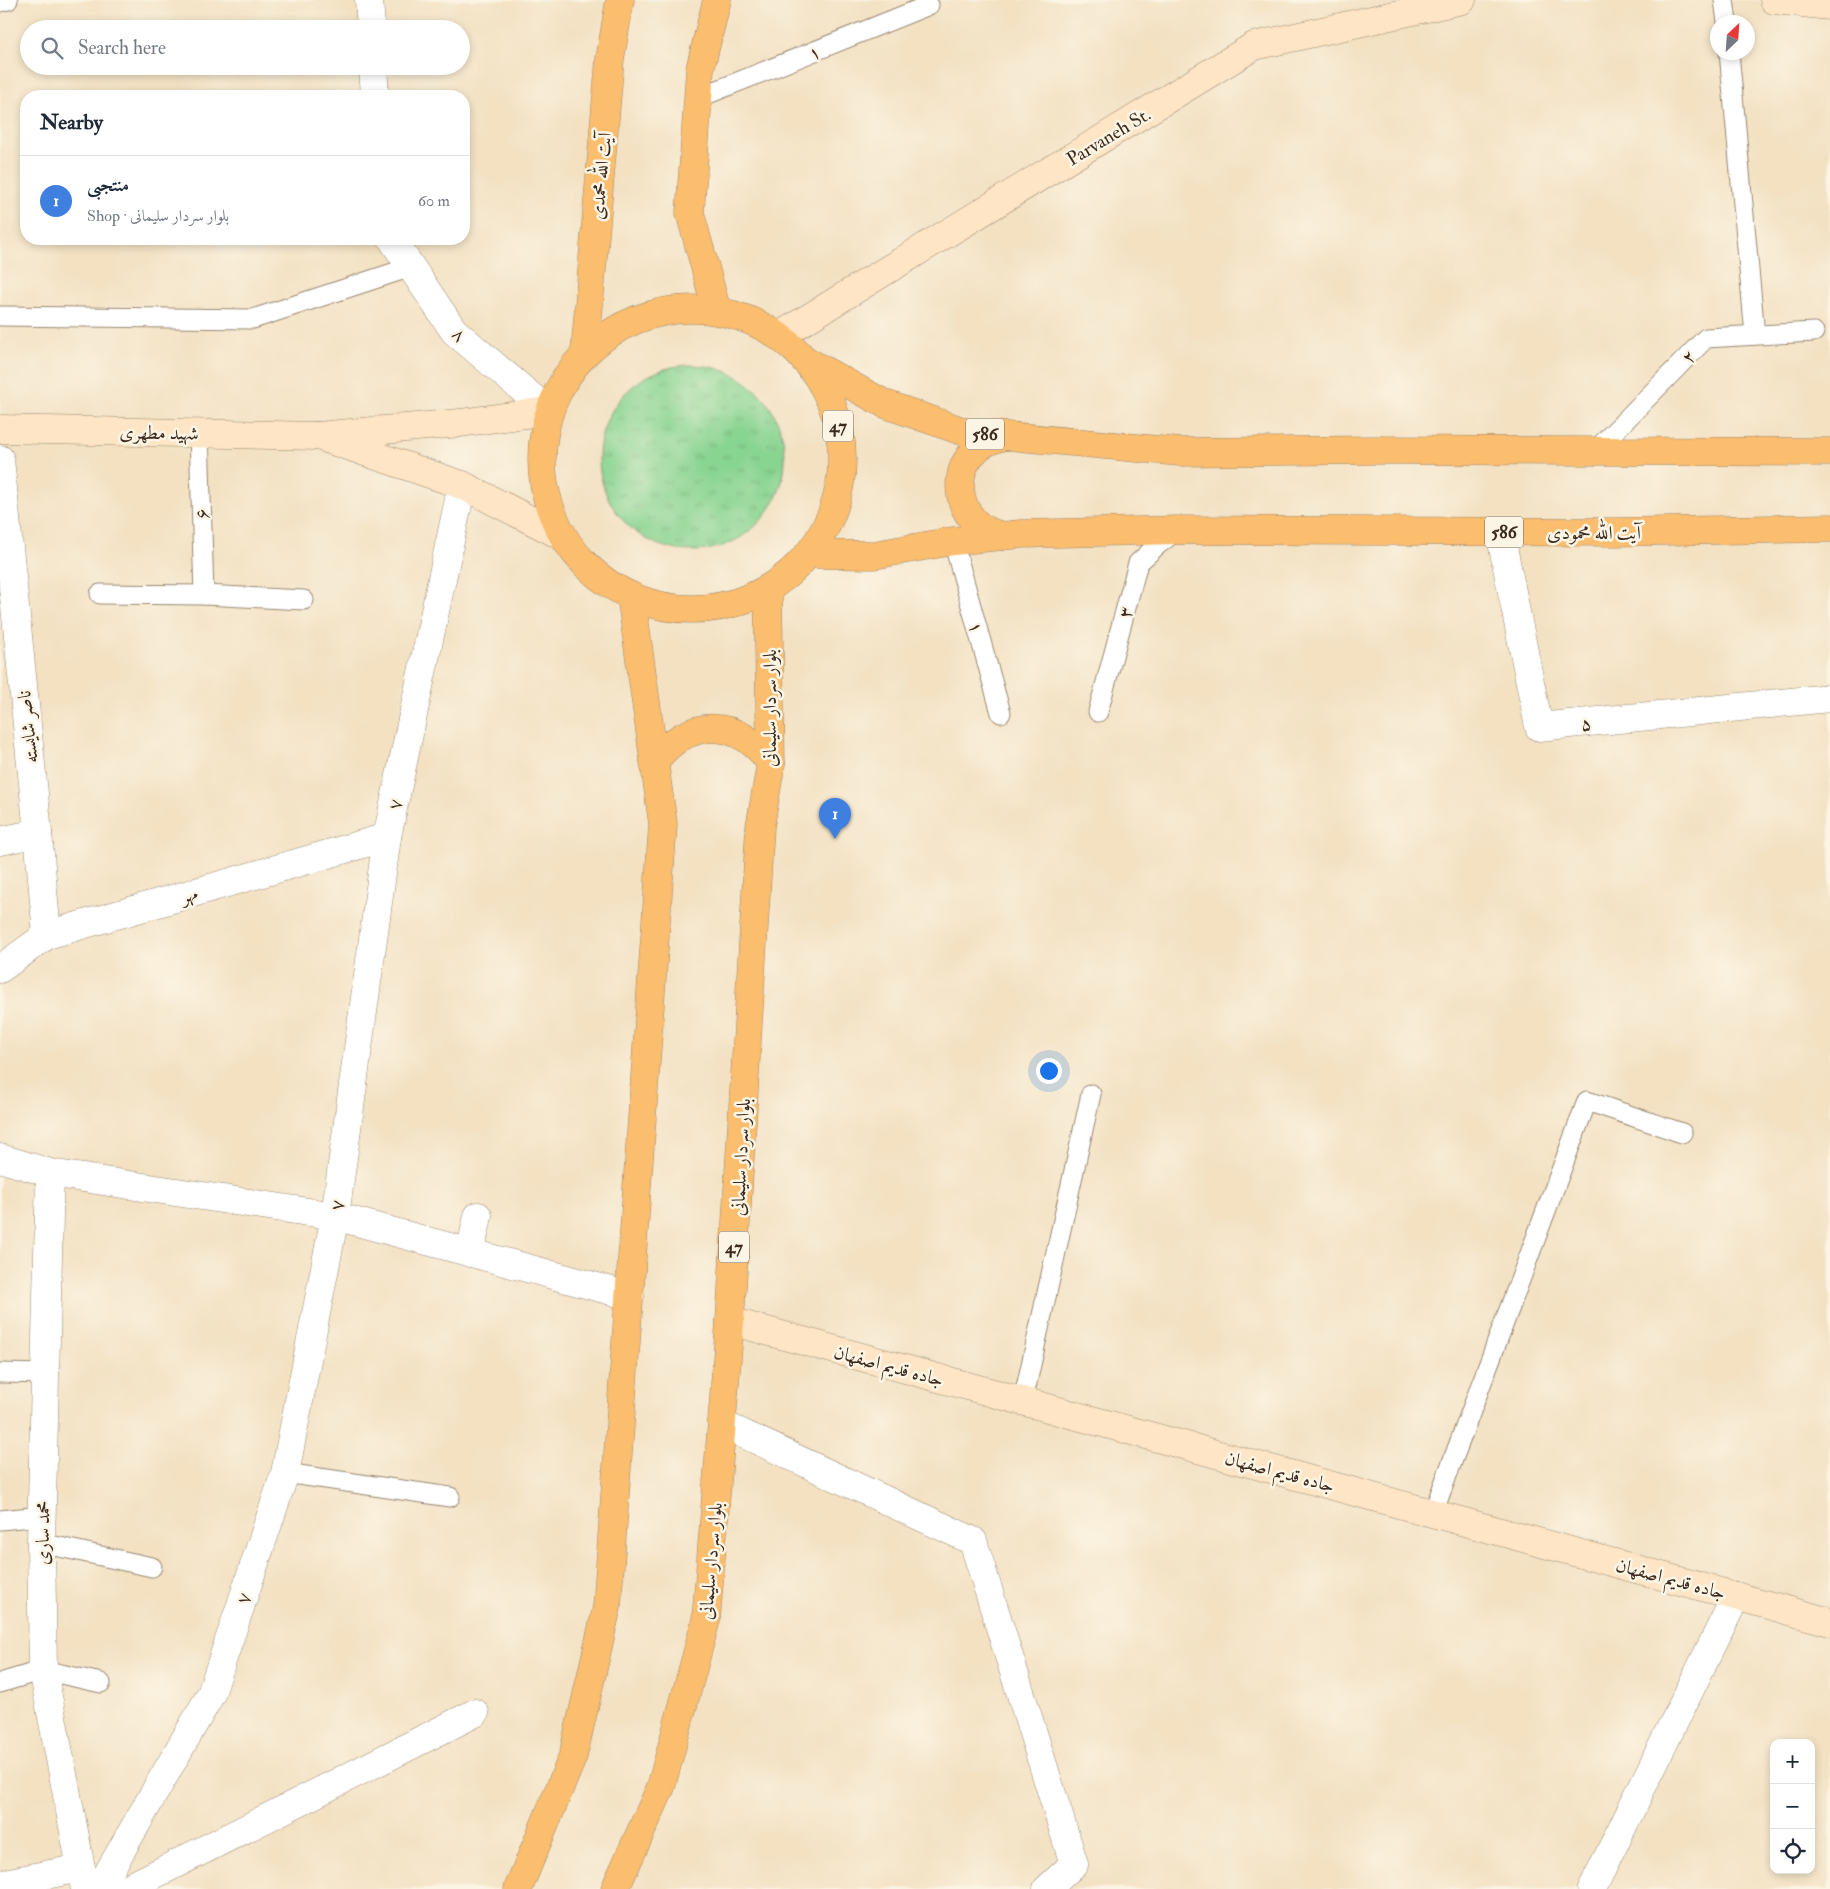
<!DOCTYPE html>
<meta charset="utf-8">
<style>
body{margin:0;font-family:"IM FELL Double Pica",Amiri,serif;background:#f2f2f3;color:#1f2937}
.controls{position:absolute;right:15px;bottom:15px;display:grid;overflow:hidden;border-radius:10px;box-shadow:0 2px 8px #0003}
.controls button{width:45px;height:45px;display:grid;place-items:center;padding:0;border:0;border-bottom:1px solid #e0e1e3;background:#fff;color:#1f2937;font:25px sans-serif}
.compass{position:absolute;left:1710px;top:15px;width:45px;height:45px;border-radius:50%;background:#fff;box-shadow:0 2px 8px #0003;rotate:25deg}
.you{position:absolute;left:1048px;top:1070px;width:18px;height:18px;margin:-12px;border:4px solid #fff;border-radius:50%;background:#1a73e8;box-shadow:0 0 0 8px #1a73e833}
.badge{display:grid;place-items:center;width:32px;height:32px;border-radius:50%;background:#ea580c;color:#fff;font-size:16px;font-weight:700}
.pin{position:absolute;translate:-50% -41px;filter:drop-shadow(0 1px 2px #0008)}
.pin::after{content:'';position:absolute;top:26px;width:18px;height:15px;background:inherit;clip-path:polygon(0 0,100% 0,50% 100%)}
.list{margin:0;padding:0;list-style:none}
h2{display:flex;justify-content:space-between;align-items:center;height:65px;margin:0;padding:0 20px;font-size:21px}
h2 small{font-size:16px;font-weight:400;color:#747a83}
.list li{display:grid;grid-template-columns:32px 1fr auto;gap:15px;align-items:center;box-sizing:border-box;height:90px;padding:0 20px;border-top:1px solid #e0e1e3}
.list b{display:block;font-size:19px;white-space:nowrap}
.list p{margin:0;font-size:16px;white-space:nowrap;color:#747a83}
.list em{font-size:16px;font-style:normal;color:#747a83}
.icon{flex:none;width:28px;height:28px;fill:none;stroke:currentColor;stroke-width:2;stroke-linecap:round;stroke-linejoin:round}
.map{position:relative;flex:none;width:1830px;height:1889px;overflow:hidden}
.search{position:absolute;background:#fff;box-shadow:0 2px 8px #0003;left:20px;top:20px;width:450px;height:55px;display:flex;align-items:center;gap:12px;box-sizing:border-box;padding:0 18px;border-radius:28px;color:#747a83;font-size:19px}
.panel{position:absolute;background:#fff;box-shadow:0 2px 8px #0003;left:20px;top:90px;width:450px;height:155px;border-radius:20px}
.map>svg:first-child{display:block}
.grass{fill:url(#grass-tufts);stroke:#627f58}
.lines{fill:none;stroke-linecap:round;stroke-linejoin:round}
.lane-casing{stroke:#978670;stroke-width:21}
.street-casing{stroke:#978670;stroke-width:29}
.secondary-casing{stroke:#978670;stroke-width:29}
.highway-casing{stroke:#978670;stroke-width:29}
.lane{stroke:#fff;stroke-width:19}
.street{stroke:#fff;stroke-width:28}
.secondary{stroke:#fde5c5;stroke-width:28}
.highway{stroke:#fbbd6e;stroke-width:28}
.labels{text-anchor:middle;stroke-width:5;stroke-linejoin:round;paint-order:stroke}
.shield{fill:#fcf5e5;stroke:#75675a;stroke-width:1}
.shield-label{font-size:18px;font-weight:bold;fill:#3b2a1e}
.street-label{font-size:19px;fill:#3b2a1e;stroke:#fcf5e5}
</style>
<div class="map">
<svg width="1830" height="1889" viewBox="0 0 1830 1889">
<defs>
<pattern id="grass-tufts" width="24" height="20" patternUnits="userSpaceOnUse" patternTransform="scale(1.25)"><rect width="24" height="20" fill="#88d491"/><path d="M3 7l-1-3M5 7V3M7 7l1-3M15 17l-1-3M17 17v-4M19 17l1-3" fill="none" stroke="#76b67d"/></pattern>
</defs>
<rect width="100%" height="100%" fill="#fcf5e5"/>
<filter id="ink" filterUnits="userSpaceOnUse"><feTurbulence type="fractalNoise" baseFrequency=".02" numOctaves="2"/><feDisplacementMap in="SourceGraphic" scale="10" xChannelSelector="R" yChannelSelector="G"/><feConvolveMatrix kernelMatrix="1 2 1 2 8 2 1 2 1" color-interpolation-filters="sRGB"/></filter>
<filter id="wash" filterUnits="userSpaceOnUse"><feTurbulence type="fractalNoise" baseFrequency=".0096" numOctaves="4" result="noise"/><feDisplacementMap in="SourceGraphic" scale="20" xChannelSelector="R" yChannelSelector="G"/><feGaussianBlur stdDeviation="1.12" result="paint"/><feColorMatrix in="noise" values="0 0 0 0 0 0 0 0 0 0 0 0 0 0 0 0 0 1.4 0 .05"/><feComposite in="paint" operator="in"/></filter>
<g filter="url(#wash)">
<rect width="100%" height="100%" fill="#f3e1c2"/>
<!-- grass -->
<circle class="grass" cx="692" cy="458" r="93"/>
</g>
<g filter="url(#ink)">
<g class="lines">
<defs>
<g id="lane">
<polyline points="1724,0 1727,22"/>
<polyline points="0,2 8,0"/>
<polyline points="1729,52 1755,335"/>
<polyline points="698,98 929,5"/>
<polyline points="0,316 253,319 411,267"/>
<polyline points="199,432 204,595"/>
<polyline points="1594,452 1706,338 1814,332"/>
<polyline points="953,541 1001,713"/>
<polyline points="100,594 204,595 304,600"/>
<polyline points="1098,712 1138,563 1160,543 1178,530"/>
<polyline points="0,1373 46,1374"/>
<polyline points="1023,1401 1091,1094"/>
<polyline points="285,1473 450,1497"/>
<polyline points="1433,1513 1587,1101 1682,1133"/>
<polyline points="0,1520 42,1516"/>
<polyline points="41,1543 152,1567"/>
<polyline points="0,1683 43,1670 101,1683"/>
</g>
<g id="street">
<polyline points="369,0 371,29"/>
<polyline points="373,66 375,96"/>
<polyline points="392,239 454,331 548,411"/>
<polyline points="0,459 38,833 47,935"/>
<polyline points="1500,532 1539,727 1830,698"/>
<polyline points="0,841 38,833"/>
<polyline points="0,969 47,935 387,837"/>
<polyline points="0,1158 50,1173 335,1216 630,1296"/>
<polyline points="50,1173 41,1543 43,1670 85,1889"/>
<polyline points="470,1253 478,1216"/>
<polyline points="722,1424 973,1541 1074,1864 1047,1889"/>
<polyline points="0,1884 81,1868"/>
<polyline points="99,1889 211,1694 285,1473 335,1216 387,837 462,485"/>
<polyline points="126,1889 475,1713"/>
<polyline points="1592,1889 1736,1596"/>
</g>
<g id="secondary">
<polyline points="1774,0 1830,6"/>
<polyline points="779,336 1254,46 1462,0"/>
<polyline points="548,411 460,423 318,436 462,485 562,536"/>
<polyline points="0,429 318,436"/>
<polyline points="730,1321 1830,1622"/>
</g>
<g id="highway">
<polyline points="717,0 700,69 690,213 717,311"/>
<circle cx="692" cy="459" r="150"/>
<polyline points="585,352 610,59 620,0"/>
<polyline points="805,360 885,404 965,432 1180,452 1374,450 1830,452"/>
<path d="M1002,536C993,533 984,531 977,524C955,504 954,468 977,449C985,441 995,439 1005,436"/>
<polyline points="809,554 874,555 953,541 1021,534 1178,530 1613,532 1830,528"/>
<path d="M654,762C689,717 737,717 771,763"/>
<polyline points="518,1889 573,1756 607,1607 663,824 631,596"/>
<polyline points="615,1889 661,1787 706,1620 730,1321 760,827 771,763 768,589"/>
</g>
</defs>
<!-- lane casing -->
<use href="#lane" class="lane-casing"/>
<!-- street casing -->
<use href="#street" class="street-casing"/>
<!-- secondary casing -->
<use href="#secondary" class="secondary-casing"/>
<!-- highway casing -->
<use href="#highway" class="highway-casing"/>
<!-- lane -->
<use href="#lane" class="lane"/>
<!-- street -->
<use href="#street" class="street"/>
<!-- secondary -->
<use href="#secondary" class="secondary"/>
<!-- highway -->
<use href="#highway" class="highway"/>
</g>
</g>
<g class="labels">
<!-- shield labels -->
<g class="shield">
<rect x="823" y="410.5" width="30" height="31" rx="4"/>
<rect x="966" y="418.5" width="38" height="31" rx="4"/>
<rect x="1485" y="516.5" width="38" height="31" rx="4"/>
<rect x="719" y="1231.5" width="30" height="31" rx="4"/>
</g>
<g class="shield-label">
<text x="838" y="432">47</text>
<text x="985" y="440">586</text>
<text x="1504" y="538">586</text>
<text x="734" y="1253">47</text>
</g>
<!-- street labels -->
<g class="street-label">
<text transform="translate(814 52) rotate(-22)" y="7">۱</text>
<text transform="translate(1108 136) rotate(-31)" y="7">Parvaneh St.</text>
<text transform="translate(600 176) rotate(-85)" y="7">آیت الله محمدی</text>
<text transform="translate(460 334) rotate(45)" y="7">۸</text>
<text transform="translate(1688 356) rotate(-45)" y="7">۲</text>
<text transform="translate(159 432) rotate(1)" y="7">شهید مطهری</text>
<text transform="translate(201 514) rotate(-92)" y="7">۶</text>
<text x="1594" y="539">آیت الله محمودی</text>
<text transform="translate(1125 612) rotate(-75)" y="7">۳</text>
<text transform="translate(977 627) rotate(74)" y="7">۱</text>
<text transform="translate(769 708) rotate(-90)" y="7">بلوار سردار سلیمانی</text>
<text transform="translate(1586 723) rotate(-6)" y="7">۵</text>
<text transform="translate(27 727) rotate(-96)" y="7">ناصر شایسته</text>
<text transform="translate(394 804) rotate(-78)" y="7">۷</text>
<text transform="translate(189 894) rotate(-16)" y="7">مهر</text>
<text transform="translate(740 1157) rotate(-87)" y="7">بلوار سردار سلیمانی</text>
<text transform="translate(336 1205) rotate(-82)" y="7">۷</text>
<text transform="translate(889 1365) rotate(15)" y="7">جاده قدیم اصفهان</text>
<text transform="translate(1280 1471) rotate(15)" y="7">جاده قدیم اصفهان</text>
<text transform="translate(42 1533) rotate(-89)" y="7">محمد ساری</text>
<text transform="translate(710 1561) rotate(-85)" y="7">بلوار سردار سلیمانی</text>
<text transform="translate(1671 1578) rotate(15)" y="7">جاده قدیم اصفهان</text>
<text transform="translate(243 1598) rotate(-71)" y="7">۷</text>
</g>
</g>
</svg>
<div class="controls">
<button>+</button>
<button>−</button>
<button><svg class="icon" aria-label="locate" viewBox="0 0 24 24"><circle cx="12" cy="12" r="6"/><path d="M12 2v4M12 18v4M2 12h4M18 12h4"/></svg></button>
</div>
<svg class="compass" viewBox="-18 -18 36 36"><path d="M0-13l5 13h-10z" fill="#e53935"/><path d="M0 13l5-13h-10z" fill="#747a83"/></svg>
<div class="you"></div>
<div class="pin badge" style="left:835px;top:839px;background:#3f7fe0">1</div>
<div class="search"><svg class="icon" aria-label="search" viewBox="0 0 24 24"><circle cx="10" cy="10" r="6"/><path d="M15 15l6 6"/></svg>Search here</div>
<section class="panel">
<h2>Nearby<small></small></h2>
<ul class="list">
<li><span class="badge" style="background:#3f7fe0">1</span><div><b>منتجبی</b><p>Shop · بلوار سردار سلیمانی</p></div><em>60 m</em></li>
</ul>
</section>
</div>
